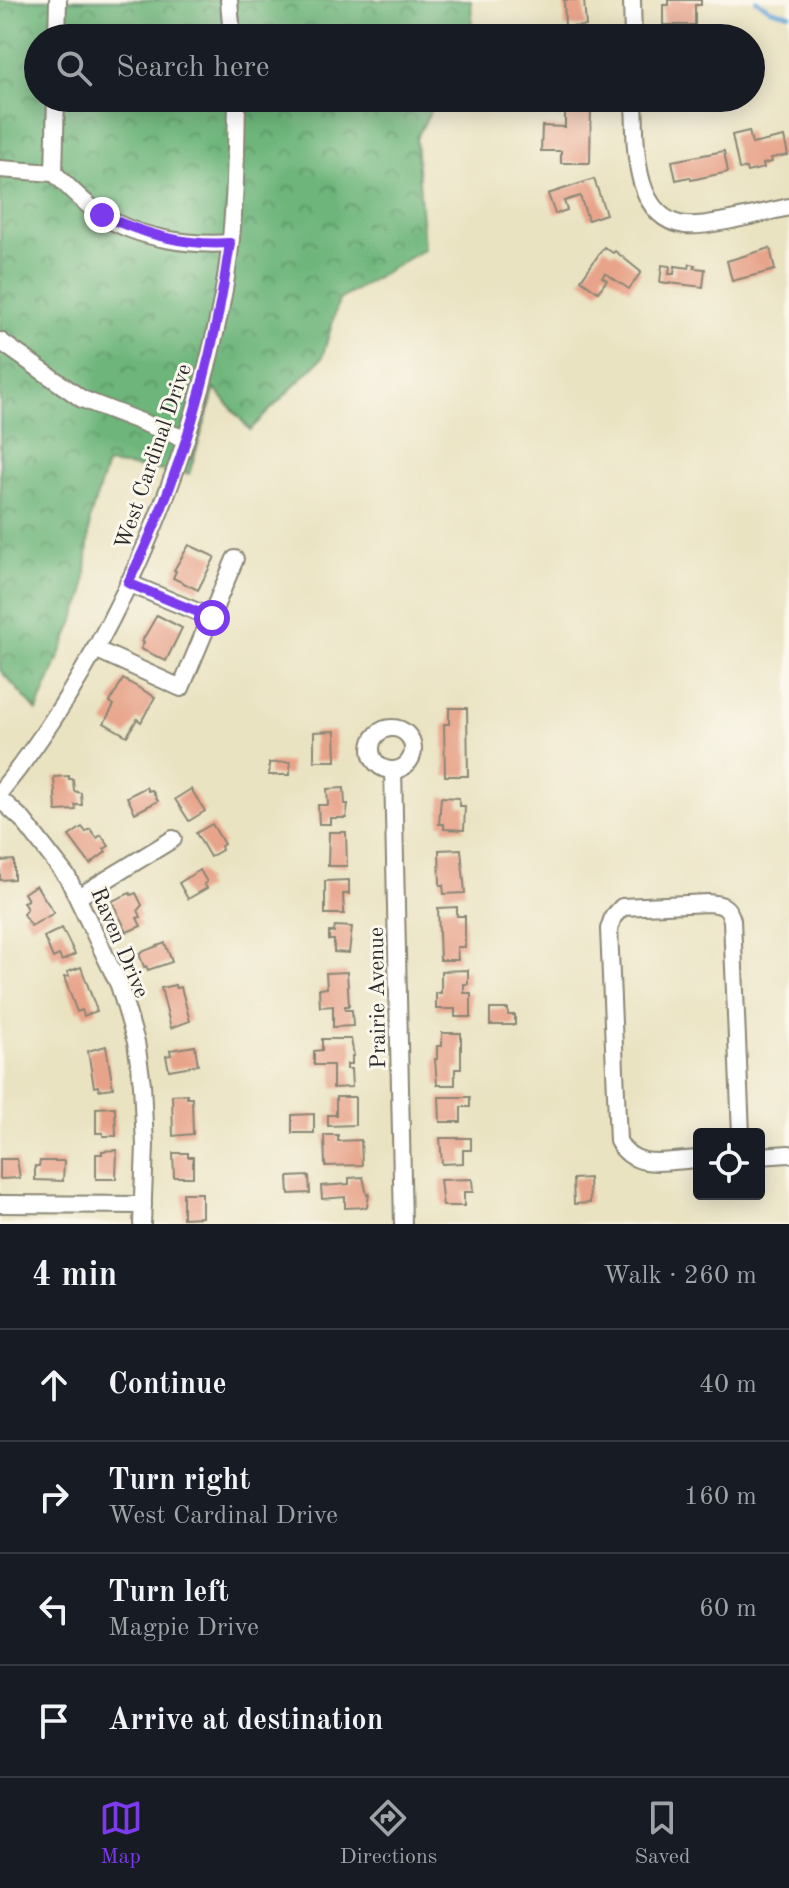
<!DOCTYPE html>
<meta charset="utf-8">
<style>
body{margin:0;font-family:"Old Standard TT",serif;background:#20242c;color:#f1f3f6}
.controls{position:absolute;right:24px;bottom:24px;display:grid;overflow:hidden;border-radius:8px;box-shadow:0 4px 20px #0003}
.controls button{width:72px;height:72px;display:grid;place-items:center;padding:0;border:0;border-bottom:2px solid #363941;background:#171b24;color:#f1f3f6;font:40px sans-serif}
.stop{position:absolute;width:24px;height:24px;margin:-18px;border:6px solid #7c3aed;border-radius:50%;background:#fff}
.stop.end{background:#7c3aed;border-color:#fff;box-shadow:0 2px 8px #0008}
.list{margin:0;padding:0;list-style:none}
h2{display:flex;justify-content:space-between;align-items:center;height:104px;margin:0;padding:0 32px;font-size:34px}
h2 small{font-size:26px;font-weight:400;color:#9ea1a6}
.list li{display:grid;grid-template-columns:52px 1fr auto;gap:24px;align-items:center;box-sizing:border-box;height:112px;padding:0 32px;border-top:2px solid #363941}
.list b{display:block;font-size:30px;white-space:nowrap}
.list p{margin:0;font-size:26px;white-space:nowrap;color:#9ea1a6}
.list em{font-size:26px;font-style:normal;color:#9ea1a6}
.icon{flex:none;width:44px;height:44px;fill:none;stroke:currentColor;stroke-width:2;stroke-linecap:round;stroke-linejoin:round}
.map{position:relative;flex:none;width:789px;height:1224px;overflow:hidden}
.search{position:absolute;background:#171b24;box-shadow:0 4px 20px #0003;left:24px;right:24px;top:24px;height:88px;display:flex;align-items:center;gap:20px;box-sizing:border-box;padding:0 28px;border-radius:44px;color:#9ea1a6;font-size:30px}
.sheet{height:552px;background:#171b24}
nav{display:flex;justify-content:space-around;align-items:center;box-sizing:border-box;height:112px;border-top:2px solid #363941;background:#171b24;font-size:22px;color:#9ea1a6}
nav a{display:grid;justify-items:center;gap:4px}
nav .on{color:#7c3aed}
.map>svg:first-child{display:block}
.forest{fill:url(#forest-crowns);stroke:#4c7052;stroke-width:2}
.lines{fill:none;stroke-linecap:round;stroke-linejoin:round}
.stream{stroke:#62a4d6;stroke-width:4}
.building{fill:#e8a48b}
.minor-casing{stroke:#8a8776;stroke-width:20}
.minor{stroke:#fff;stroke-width:16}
.route{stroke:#7c3aed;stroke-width:10}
.labels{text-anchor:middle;stroke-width:6;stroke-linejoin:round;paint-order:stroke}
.street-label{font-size:22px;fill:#2b2b2b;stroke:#fbf7ec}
</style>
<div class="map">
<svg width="789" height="1224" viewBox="0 0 789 1224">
<defs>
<pattern id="forest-crowns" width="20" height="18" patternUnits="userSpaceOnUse" patternTransform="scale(2)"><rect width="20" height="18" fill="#6db57a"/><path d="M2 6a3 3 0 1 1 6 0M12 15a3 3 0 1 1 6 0" fill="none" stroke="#5a9364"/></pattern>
</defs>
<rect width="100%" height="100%" fill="#fbf7ec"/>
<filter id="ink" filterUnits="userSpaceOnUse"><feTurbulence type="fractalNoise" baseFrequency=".0125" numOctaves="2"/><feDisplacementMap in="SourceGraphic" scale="16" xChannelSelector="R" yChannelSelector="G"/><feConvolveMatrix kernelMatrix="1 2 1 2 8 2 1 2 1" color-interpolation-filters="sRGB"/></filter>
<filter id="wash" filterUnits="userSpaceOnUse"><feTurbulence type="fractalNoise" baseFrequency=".006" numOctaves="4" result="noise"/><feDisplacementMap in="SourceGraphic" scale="32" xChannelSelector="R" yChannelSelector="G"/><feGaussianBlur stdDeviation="1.8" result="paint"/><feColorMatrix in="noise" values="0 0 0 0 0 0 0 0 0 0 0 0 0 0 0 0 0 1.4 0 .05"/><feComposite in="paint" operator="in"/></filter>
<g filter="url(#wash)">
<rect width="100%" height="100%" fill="#eae3c2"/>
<!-- forest -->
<polygon class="forest" points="0,0 471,0 472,25 466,38 38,38 38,98 437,98 416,139 424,249 339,300 322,358 250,430 215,389 189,474 107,464 90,518 84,596 37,711 0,670"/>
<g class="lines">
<!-- stream -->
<polyline class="stream" points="756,0 770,9 789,14"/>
</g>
<g id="blocks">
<!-- building -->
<g class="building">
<polygon points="564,0 584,0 586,26 565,27"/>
<polygon points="669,0 701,0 701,5 695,5 695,25 663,25 663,5 669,5"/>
<polygon points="565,106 591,106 590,163 561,163 561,151 541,151 542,126 565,127"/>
<polygon points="749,131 752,144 784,137 788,155 771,158 772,162 763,164 764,168 747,172 746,168 739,169 732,135"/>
<polygon points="724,151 728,172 691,180 690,177 676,180 672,161"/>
<polygon points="594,179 606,214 588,220 580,196 564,201 567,210 555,214 548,194"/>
<polygon points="604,247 613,253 615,251 641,272 629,289 605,273 602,277 607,280 598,292 581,280"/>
<polygon points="770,248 775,270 732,281 727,261"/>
<polygon points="690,264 695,265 694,268 705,269 703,287 660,282 662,265 670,266 669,274 674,274 675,266 689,268"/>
<polygon points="189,545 215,557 198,590 173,578 176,571 174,570"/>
<polygon points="157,615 182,628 166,661 141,649 144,642 142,641"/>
<polygon points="123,679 155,697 141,722 137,719 127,736 104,723 114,705 110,702"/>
<polygon points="449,708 467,708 468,776 445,776 444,724 449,724"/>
<polygon points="335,731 336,761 314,761 314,732"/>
<polygon points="290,762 290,775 269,775 269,763"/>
<polygon points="69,776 69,779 73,779 74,791 81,793 82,805 75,805 76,810 56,811 54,777"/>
<polygon points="146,787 148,791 152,790 158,801 135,813 127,797"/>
<polygon points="344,788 345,804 348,804 346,818 330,818 330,824 319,824 318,805 328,805 327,789"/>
<polygon points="191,789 205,811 189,821 175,799"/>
<polygon points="441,797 459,798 459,806 465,806 464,830 444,829 444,824 439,824"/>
<polygon points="212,824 224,844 221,846 222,850 210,857 196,833"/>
<polygon points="82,827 86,832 90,829 97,838 101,835 109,846 104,849 106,852 90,864 69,836"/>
<polygon points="329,832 346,832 347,866 328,866"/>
<polygon points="461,849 465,893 444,894 443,885 440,885 439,850"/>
<polygon points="14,860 14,879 0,880 0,861"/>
<polygon points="200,870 207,882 204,884 207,888 188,899 179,883"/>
<polygon points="349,880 349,894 343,894 344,914 325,914 325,881"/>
<polygon points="36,885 54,913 31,926 23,914 27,909 23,902 28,900 24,893"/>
<polygon points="130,893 131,895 136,893 142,905 138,910 141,917 137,918 141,926 127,932 112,901"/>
<polygon points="457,907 457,916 465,916 465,947 457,947 458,960 440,960 438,908"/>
<polygon points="335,926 352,927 349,953 334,952 334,940 329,940 329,932 334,932"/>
<polygon points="62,928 75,954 62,961 59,955 53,958 44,937"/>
<polygon points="165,943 172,962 148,970 146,966 144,967 139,953"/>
<polygon points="81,967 97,1011 84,1016 82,1010 77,1012 64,977 69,976 67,972"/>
<polygon points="468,970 468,984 464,984 464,993 471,993 471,1017 455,1017 455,1009 436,1009 436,993 441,993 441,971"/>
<polygon points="347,972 349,1006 345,1006 345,1010 352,1010 353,1026 333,1027 333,1006 320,1007 319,989 327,988 326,973"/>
<polygon points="175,985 176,988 181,987 190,1021 171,1028 161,988"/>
<polygon points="490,1009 508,1009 508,1015 515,1015 515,1025 490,1025"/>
<polygon points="442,1033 461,1033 461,1069 455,1069 455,1085 437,1085 435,1059 437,1059 437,1046 442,1046"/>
<polygon points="322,1039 351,1039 354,1056 352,1056 352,1064 347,1064 347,1069 351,1069 352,1087 333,1088 333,1065 314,1065 314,1051 322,1050"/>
<polygon points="106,1046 113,1088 99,1090 98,1086 94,1087 88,1051"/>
<polygon points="195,1046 198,1065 169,1070 166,1056 171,1055 170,1050"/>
<polygon points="187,1094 187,1098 192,1098 193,1134 173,1136 172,1095"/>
<polygon points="336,1097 355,1097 355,1125 328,1126 328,1115 336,1115"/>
<polygon points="439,1097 470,1097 470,1107 461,1107 461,1122 440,1122"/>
<polygon points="115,1107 116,1136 103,1136 103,1133 96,1133 96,1108"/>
<polygon points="314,1114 314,1133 292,1133 292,1115"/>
<polygon points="324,1135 338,1135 338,1141 361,1140 362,1165 325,1166"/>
<polygon points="440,1138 471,1138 471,1150 463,1150 463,1163 442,1164"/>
<polygon points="117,1150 116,1179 96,1179 96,1154 102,1154 102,1151"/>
<polygon points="173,1153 188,1153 188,1157 193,1157 193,1177 174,1177"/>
<polygon points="0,1159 17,1159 20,1178 0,1179"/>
<polygon points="40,1161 64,1161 63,1181 35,1180 35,1166 39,1166"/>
<polygon points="309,1176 310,1193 289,1194 288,1177"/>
<polygon points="363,1177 367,1195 369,1194 367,1207 345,1208 345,1197 322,1199 321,1186 349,1184 349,1178"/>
<polygon points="589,1178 590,1203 574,1204 573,1179"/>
<polygon points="472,1179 473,1192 464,1192 464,1206 443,1206 440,1180"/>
<polygon points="183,1193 202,1193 202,1217 183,1218"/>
</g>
</g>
</g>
<g filter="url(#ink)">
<use href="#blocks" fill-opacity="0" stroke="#8a8776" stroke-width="2"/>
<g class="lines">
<defs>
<g id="minor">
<polyline points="229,0 232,38"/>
<polyline points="632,0 633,38"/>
<polyline points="57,38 58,0"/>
<path d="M56,98L54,173C69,187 84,204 102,215C137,238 189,246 230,243"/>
<path d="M634,98C636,137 630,218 685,225C706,228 766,212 789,207"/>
<polyline points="0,169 54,173"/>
<polyline points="0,341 82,399 185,439"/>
<polyline points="128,583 212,618"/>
<polyline points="95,649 181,688 235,559"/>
<circle cx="392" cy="749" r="21"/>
<polyline points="393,770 403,1224"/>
<path d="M0,792C108,659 186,477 220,310C235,240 236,169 237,98"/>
<polyline points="0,799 23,820 68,878 119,985 136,1042 142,1084 145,1145 142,1224"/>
<polyline points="78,897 173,839"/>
<polyline points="759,1156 789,1154"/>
<path d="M699,1159C668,1160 635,1172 618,1141L609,929L613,917L622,907L708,903C722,904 728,906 732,920L741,1134"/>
<polyline points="0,1204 143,1205"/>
</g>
</defs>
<!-- minor casing -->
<use href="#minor" class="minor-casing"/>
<!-- minor -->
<use href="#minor" class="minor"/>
</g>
</g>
<g class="lines" filter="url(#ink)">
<!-- route -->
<path class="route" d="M102,215C144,234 184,246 230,243C214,360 181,477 128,583L212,618"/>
</g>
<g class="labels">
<!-- street labels -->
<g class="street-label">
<text transform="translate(152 456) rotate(-71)" y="8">West Cardinal Drive</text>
<text transform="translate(121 942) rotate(67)" y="8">Raven Drive</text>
<text transform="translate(376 998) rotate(-91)" y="8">Prairie Avenue</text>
</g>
</g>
</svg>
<div class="controls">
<button><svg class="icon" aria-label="locate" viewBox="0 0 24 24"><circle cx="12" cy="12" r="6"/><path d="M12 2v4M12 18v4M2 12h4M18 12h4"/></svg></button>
</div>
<div class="stop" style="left:212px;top:618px"></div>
<div class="stop end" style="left:102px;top:215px"></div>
<div class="search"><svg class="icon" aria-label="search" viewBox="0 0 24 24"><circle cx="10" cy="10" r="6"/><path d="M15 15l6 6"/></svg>Search here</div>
</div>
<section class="sheet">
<h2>4 min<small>Walk · 260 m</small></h2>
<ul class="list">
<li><svg class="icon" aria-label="ahead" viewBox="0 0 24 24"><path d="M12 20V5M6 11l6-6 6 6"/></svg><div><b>Continue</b></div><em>40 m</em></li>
<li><svg class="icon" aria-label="right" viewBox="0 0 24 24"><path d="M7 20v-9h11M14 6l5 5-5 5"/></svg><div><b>Turn right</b><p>West Cardinal Drive</p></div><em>160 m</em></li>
<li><svg class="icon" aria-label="left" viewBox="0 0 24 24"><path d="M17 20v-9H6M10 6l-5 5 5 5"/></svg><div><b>Turn left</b><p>Magpie Drive</p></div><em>60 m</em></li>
<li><svg class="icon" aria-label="arrive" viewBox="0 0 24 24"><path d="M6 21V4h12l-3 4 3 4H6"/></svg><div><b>Arrive at destination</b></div></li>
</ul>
</section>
<nav>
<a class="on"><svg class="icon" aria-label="map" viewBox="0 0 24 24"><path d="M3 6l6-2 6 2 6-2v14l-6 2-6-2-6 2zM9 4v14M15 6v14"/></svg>Map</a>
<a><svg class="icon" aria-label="directions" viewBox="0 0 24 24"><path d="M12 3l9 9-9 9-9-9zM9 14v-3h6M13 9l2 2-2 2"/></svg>Directions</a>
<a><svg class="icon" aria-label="saved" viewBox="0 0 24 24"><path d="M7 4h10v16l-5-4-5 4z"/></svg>Saved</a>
</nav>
